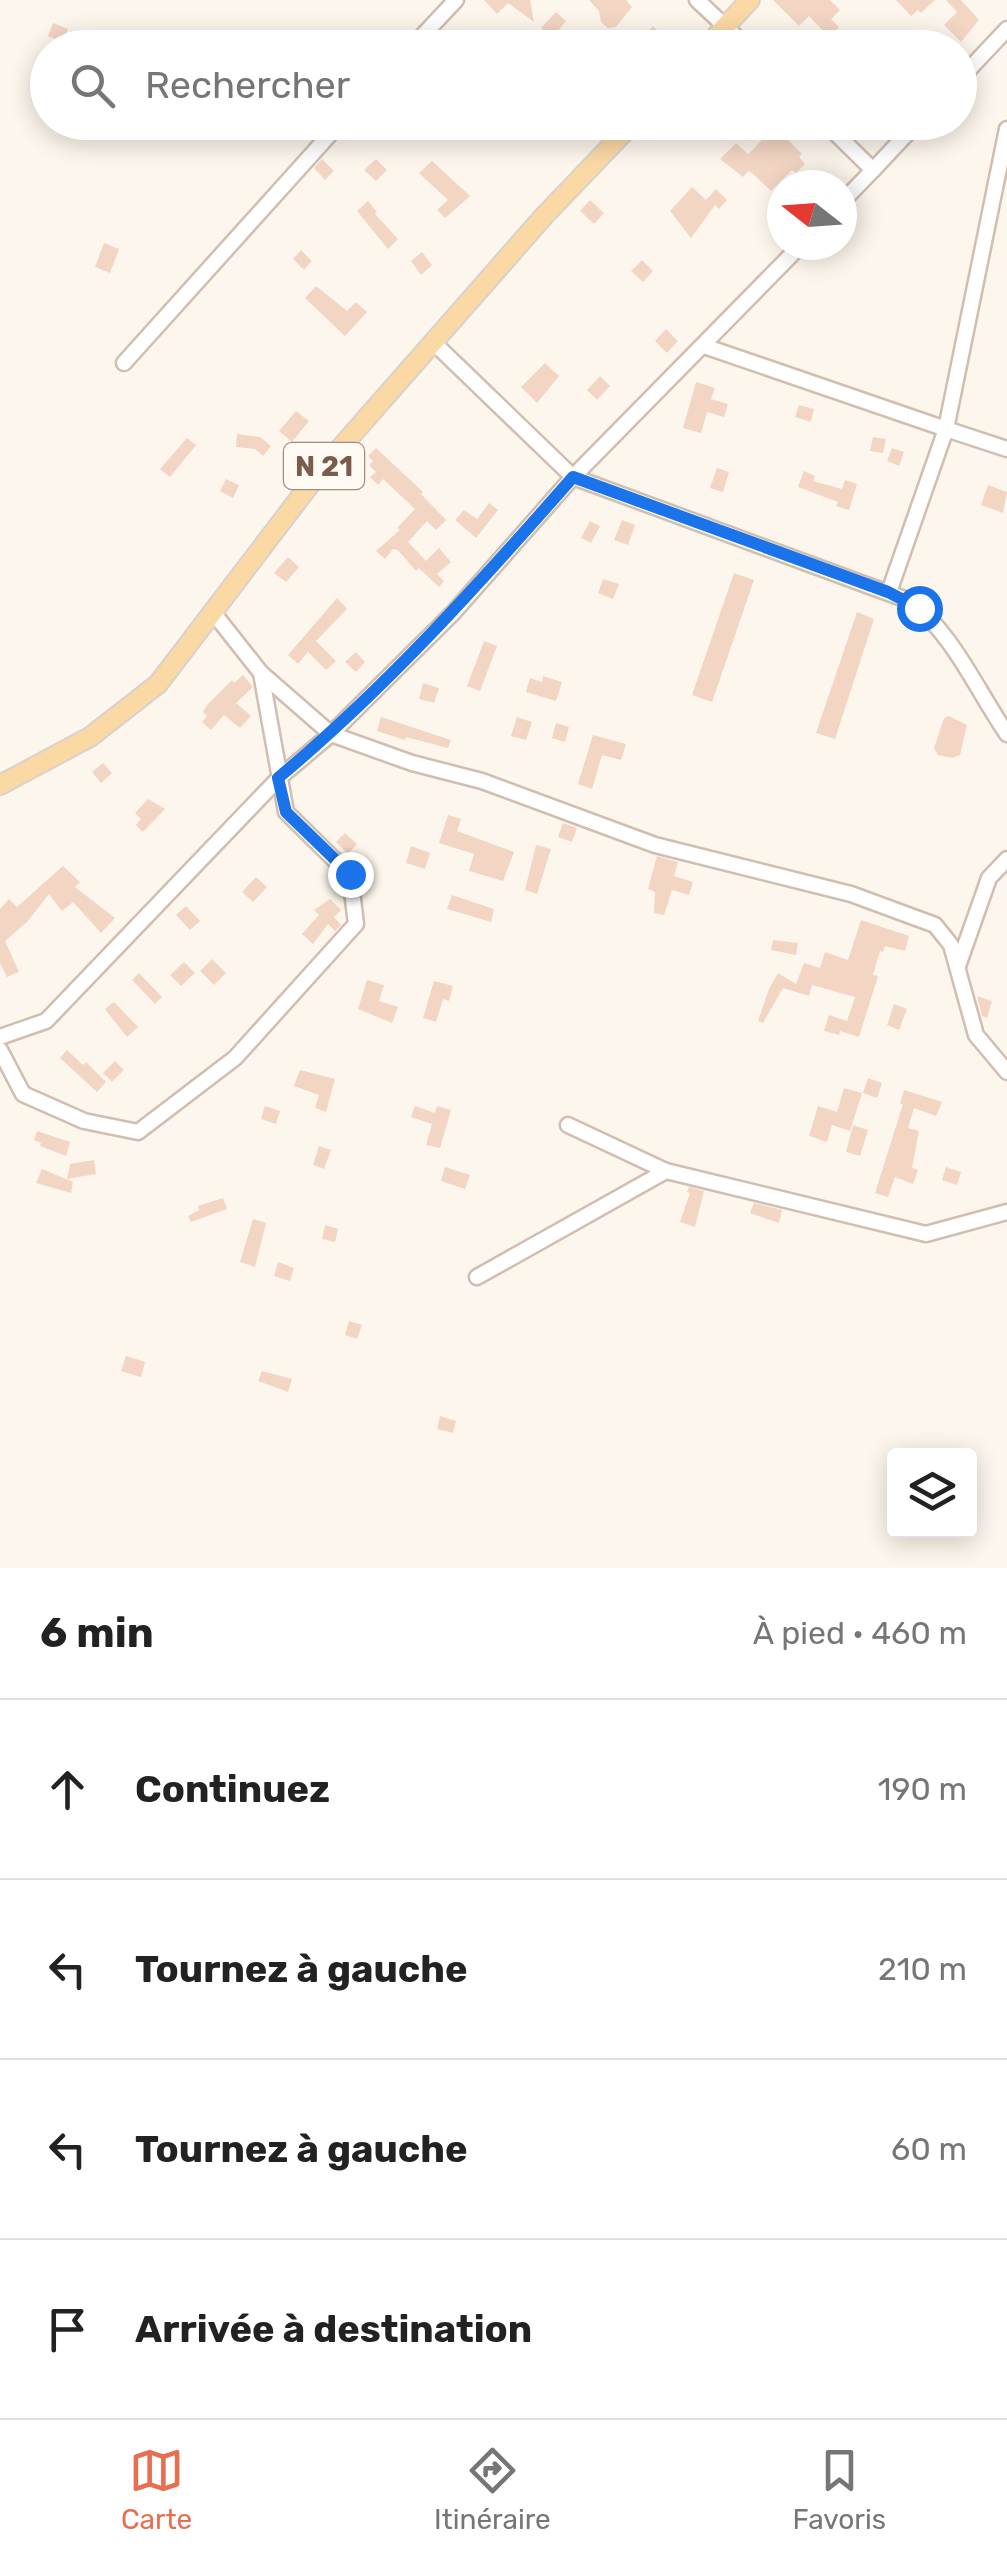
<!DOCTYPE html>
<html lang="fr">
<meta charset="utf-8">
<style>
body{margin:0;font-family:Rubik,sans-serif;background:#f6f6f6;color:#222}
.controls{position:absolute;right:30px;bottom:30px;display:grid;overflow:hidden;border-radius:10px;box-shadow:0 5px 25px #0003}
.controls button{width:90px;height:90px;display:grid;place-items:center;padding:0;border:0;border-bottom:2px solid #e0e0e0;background:#fff;color:#222;font:50px sans-serif}
.compass{position:absolute;left:767px;top:170px;width:90px;height:90px;border-radius:50%;background:#fff;box-shadow:0 5px 25px #0003;rotate:287deg}
.stop{position:absolute;width:30px;height:30px;margin:-22px;border:8px solid #1a73e8;border-radius:50%;background:#fff}
.stop.end{background:#1a73e8;border-color:#fff;box-shadow:0 2px 10px #0008}
.list{margin:0;padding:0;list-style:none}
h2{display:flex;justify-content:space-between;align-items:center;height:130px;margin:0;padding:0 40px;font-size:42px}
h2 small{font-size:32px;font-weight:400;color:#767676}
.list li{display:grid;grid-template-columns:65px 1fr auto;gap:30px;align-items:center;box-sizing:border-box;height:180px;padding:0 40px;border-top:2px solid #e0e0e0}
.list b{display:block;font-size:38px;white-space:nowrap}
.list em{font-size:32px;font-style:normal;color:#767676}
.icon{flex:none;width:55px;height:55px;fill:none;stroke:currentColor;stroke-width:2;stroke-linecap:round;stroke-linejoin:round}
.map{position:relative;flex:none;width:1007px;height:1568px;overflow:hidden}
.search{position:absolute;background:#fff;box-shadow:0 5px 25px #0003;left:30px;right:30px;top:30px;height:110px;display:flex;align-items:center;gap:25px;box-sizing:border-box;padding:0 35px;border-radius:55px;color:#767676;font-size:38px}
.sheet{height:850px;background:#fff}
nav{display:flex;justify-content:space-around;align-items:center;box-sizing:border-box;height:140px;border-top:2px solid #e0e0e0;background:#fff;font-size:28px;color:#767676}
nav a{display:grid;justify-items:center;gap:5px}
nav .on{color:#e76f51}
.map>svg:first-child{display:block}
.building{fill:#f3d5c3}
.lines{fill:none;stroke-linecap:round;stroke-linejoin:round}
.minor-casing{stroke:#d1beb0;stroke-width:19}
.major-casing{stroke:#dad1cd;stroke-width:22}
.minor{stroke:#fff;stroke-width:14}
.major{stroke:#fbd9a5;stroke-width:18}
.route{stroke:#1a73e8;stroke-width:12}
.labels{text-anchor:middle;stroke-width:8;stroke-linejoin:round;paint-order:stroke}
.shield{fill:#fffaf3;stroke:#a28b7f;stroke-width:2.5}
.shield-label{font-size:28px;font-weight:bold;fill:#7a5c4d}
</style>
<div class="map">
<svg width="1007" height="1568" viewBox="0 0 1007 1568">
<rect width="100%" height="100%" fill="#fdf6ec"/>
<!-- building -->
<g class="building">
<polygon points="484,0 530,0 534,22 508,3 497,14"/>
<polygon points="589,0 626,0 632,7 616,27 608,28 601,22 599,11"/>
<polygon points="773,0 830,0 840,10 831,19 839,27 829,37 809,16 799,26"/>
<polygon points="896,0 935,0 921,13 918,10 911,16"/>
<polygon points="946,0 961,0 979,20 961,42 944,25 957,12"/>
<polygon points="556,12 566,21 552,38 541,28"/>
<polygon points="53,23 68,29 63,42 48,36"/>
<polygon points="653,26 663,36 654,46 644,36"/>
<polygon points="745,122 770,122 802,154 799,157 805,164 796,173 792,170 771,191 752,173 748,171 743,177 720,159 736,143 748,154 762,140"/>
<polygon points="322,159 334,171 325,180 314,168"/>
<polygon points="376,159 387,170 376,181 364,170"/>
<polygon points="432,161 470,196 445,218 437,210 448,200 419,173"/>
<polygon points="692,187 706,200 716,189 727,200 719,209 715,205 691,238 670,211"/>
<polygon points="590,200 604,213 594,224 580,211"/>
<polygon points="368,201 377,212 375,214 398,239 388,249 357,211"/>
<polygon points="104,243 119,249 110,273 95,267"/>
<polygon points="301,250 312,261 304,270 293,259"/>
<polygon points="422,252 432,265 421,275 411,261"/>
<polygon points="642,260 653,271 643,282 631,271"/>
<polygon points="316,286 347,311 356,302 367,312 345,336 305,298"/>
<polygon points="666,329 678,341 667,353 655,341"/>
<polygon points="545,363 559,376 537,403 521,387"/>
<polygon points="600,376 610,386 597,400 587,390"/>
<polygon points="696,382 715,388 711,399 728,404 724,417 707,412 701,433 683,428"/>
<polygon points="799,405 814,409 811,422 795,417"/>
<polygon points="296,411 309,421 292,442 279,431"/>
<polygon points="237,434 260,437 271,446 263,456 255,449 236,447"/>
<polygon points="873,437 886,439 883,453 870,451"/>
<polygon points="187,438 196,445 170,477 160,469"/>
<polygon points="376,448 423,492 421,494 446,520 436,530 427,521 408,542 426,561 439,548 451,562 437,574 444,581 439,587 419,568 416,571 398,550 393,549 385,559 376,551 400,530 397,528 415,509 383,479 378,485 370,477 376,472 369,465 373,461 368,456"/>
<polygon points="892,448 904,452 899,466 887,461"/>
<polygon points="717,468 729,472 723,492 710,488"/>
<polygon points="804,471 815,476 813,481 842,489 845,480 857,484 849,510 836,506 838,502 798,487"/>
<polygon points="226,479 239,485 233,498 220,491"/>
<polygon points="988,485 1007,492 1003,513 981,505"/>
<polygon points="489,503 498,510 476,538 455,520 464,510 477,519"/>
<polygon points="622,520 635,525 628,545 614,540"/>
<polygon points="590,521 600,526 591,543 581,538"/>
<polygon points="288,557 299,567 286,582 274,573"/>
<polygon points="734,573 754,580 712,702 692,695"/>
<polygon points="603,579 619,584 613,599 598,593"/>
<polygon points="337,598 347,609 316,641 336,661 326,670 308,652 298,664 288,655"/>
<polygon points="857,612 874,619 835,739 816,733"/>
<polygon points="484,641 497,646 480,691 467,686"/>
<polygon points="356,652 365,662 356,672 345,662"/>
<polygon points="243,675 253,687 236,703 251,716 240,728 224,715 211,730 202,722 207,716 203,712 208,704 232,680 234,683"/>
<polygon points="543,676 562,682 556,701 526,692 530,678 542,682"/>
<polygon points="423,683 439,688 434,703 419,699"/>
<polygon points="949,716 967,725 960,755 952,758 938,755 934,748 944,718"/>
<polygon points="381,717 451,740 448,748 406,737 405,740 377,731"/>
<polygon points="517,717 532,722 526,740 511,736"/>
<polygon points="556,723 569,727 565,742 552,738"/>
<polygon points="593,735 626,744 621,760 602,755 592,789 578,784"/>
<polygon points="103,763 112,773 101,783 92,772"/>
<polygon points="148,799 165,809 143,832 136,825 141,819 135,813"/>
<polygon points="448,815 461,819 457,831 514,852 503,881 469,871 474,854 439,843"/>
<polygon points="563,823 577,828 572,842 558,837"/>
<polygon points="345,833 357,844 348,854 336,842"/>
<polygon points="536,845 551,849 537,894 525,890"/>
<polygon points="411,846 430,853 425,869 406,863"/>
<polygon points="657,856 678,862 674,876 693,882 689,895 672,890 664,915 654,913 655,892 648,889"/>
<polygon points="63,866 80,882 75,887 115,918 101,933 73,902 62,911 49,894 27,922 5,941 19,972 7,977 0,963 0,909 9,899 17,907"/>
<polygon points="256,877 267,887 253,902 242,892"/>
<polygon points="452,895 494,909 491,922 447,909"/>
<polygon points="330,899 341,910 334,917 341,925 335,931 328,924 313,944 302,934 319,915 314,910"/>
<polygon points="186,906 200,921 190,930 176,915"/>
<polygon points="861,920 909,936 905,951 885,946 883,952 880,951 873,975 878,976 859,1037 840,1031 839,1035 824,1031 829,1015 847,1021 855,997 812,985 809,996 783,988 763,1023 758,1021 769,989 778,973 796,984 804,963 820,968 825,952 848,960"/>
<polygon points="773,940 798,943 796,955 771,950"/>
<polygon points="212,959 226,973 214,985 200,971"/>
<polygon points="184,962 195,973 181,986 170,975"/>
<polygon points="139,973 162,997 155,1004 132,980"/>
<polygon points="367,980 384,985 379,1001 398,1007 392,1023 358,1009"/>
<polygon points="434,981 453,986 449,1001 443,999 436,1022 423,1018"/>
<polygon points="977,996 992,1001 987,1018 982,1016"/>
<polygon points="114,1002 138,1027 127,1037 105,1009"/>
<polygon points="894,1004 907,1009 899,1030 887,1025"/>
<polygon points="67,1050 83,1065 86,1062 106,1082 97,1092 60,1058"/>
<polygon points="115,1061 124,1070 112,1082 103,1073"/>
<polygon points="300,1070 335,1079 326,1112 315,1108 319,1095 294,1086"/>
<polygon points="868,1078 882,1083 877,1098 863,1093"/>
<polygon points="844,1088 862,1093 850,1131 832,1125 827,1142 809,1136 818,1106 837,1112"/>
<polygon points="904,1090 942,1102 936,1116 914,1108 908,1128 919,1131 912,1168 918,1170 913,1184 895,1177 888,1197 875,1193 903,1104 900,1104"/>
<polygon points="265,1106 280,1111 276,1124 261,1119"/>
<polygon points="415,1106 435,1113 437,1106 451,1110 440,1148 426,1145 432,1124 411,1117"/>
<polygon points="853,1125 868,1130 860,1156 846,1152"/>
<polygon points="37,1131 70,1142 66,1156 40,1146 41,1143 34,1140"/>
<polygon points="319,1146 331,1150 324,1169 313,1165"/>
<polygon points="94,1160 96,1174 67,1179 70,1164"/>
<polygon points="445,1167 470,1175 465,1189 441,1181"/>
<polygon points="946,1167 961,1172 957,1185 942,1180"/>
<polygon points="42,1169 73,1182 71,1193 36,1183"/>
<polygon points="689,1187 704,1191 695,1227 680,1222 690,1193 687,1192"/>
<polygon points="223,1198 227,1209 191,1222 188,1216 199,1210 198,1206"/>
<polygon points="754,1203 782,1210 779,1223 750,1213"/>
<polygon points="253,1219 266,1223 255,1267 240,1262"/>
<polygon points="325,1225 338,1229 335,1242 322,1239"/>
<polygon points="278,1262 294,1268 290,1281 274,1276"/>
<polygon points="349,1321 362,1325 357,1339 345,1335"/>
<polygon points="126,1356 145,1362 141,1377 121,1371"/>
<polygon points="262,1371 292,1379 288,1392 258,1381"/>
<polygon points="440,1416 456,1421 453,1433 437,1429"/>
</g>
<g class="lines">
<defs>
<g id="minor">
<polyline points="697,0 748,48"/>
<polyline points="411,48 456,0"/>
<polyline points="960,79 1007,29"/>
<polyline points="824,122 873,170 918,122"/>
<polyline points="842,202 873,170"/>
<path d="M434,343L573,477L910,601C954,635 976,689 1007,734"/>
<polyline points="704,346 946,429 1007,129"/>
<polyline points="124,363 341,122"/>
<polyline points="889,592 946,429 1007,449"/>
<polyline points="212,611 261,673 331,734 412,763 482,781 655,845 851,894 935,925 951,945 976,1035 1007,1072"/>
<polyline points="958,966 989,878 1007,859"/>
<polyline points="0,1037 46,1021 279,778 331,734 453,613 573,477 801,245"/>
<polyline points="0,1050 23,1094 84,1121 138,1132 235,1058 356,924 350,875 286,812 261,673"/>
<polyline points="568,1125 666,1171 926,1234 1007,1212"/>
<polyline points="477,1277 666,1171"/>
</g>
<g id="major">
<polyline points="705,48 750,0"/>
<polyline points="0,785 90,737 158,684 321,470 544,216 634,122"/>
</g>
</defs>
<!-- minor casing -->
<use href="#minor" class="minor-casing"/>
<!-- major casing -->
<use href="#major" class="major-casing"/>
<!-- minor -->
<use href="#minor" class="minor"/>
<!-- major -->
<use href="#major" class="major"/>
</g>
<g class="lines">
<!-- route -->
<path class="route" d="M350,874L286,812L278,778C387,687 480,583 573,477L888,592L919,608"/>
</g>
<g class="labels">
<!-- shield labels -->
<rect class="shield" x="284" y="443" width="80" height="46" rx="8"/>
<g class="shield-label">
<text x="324" y="476">N 21</text>
</g>
</g>
</svg>
<div class="controls">
<button><svg class="icon" aria-label="layers" viewBox="0 0 24 24"><path d="M12 4l9 5-9 5-9-5zM3 14l9 5 9-5"/></svg></button>
</div>
<svg class="compass" viewBox="-18 -18 36 36"><path d="M0-13l5 13h-10z" fill="#e53935"/><path d="M0 13l5-13h-10z" fill="#767676"/></svg>
<div class="stop" style="left:919px;top:608px"></div>
<div class="stop end" style="left:350px;top:874px"></div>
<div class="search"><svg class="icon" aria-label="search" viewBox="0 0 24 24"><circle cx="10" cy="10" r="6"/><path d="M15 15l6 6"/></svg>Rechercher</div>
</div>
<section class="sheet">
<h2>6 min<small>À pied · 460 m</small></h2>
<ul class="list">
<li><svg class="icon" aria-label="ahead" viewBox="0 0 24 24"><path d="M12 20V5M6 11l6-6 6 6"/></svg><div><b>Continuez</b></div><em>190 m</em></li>
<li><svg class="icon" aria-label="left" viewBox="0 0 24 24"><path d="M17 20v-9H6M10 6l-5 5 5 5"/></svg><div><b>Tournez à gauche</b></div><em>210 m</em></li>
<li><svg class="icon" aria-label="left" viewBox="0 0 24 24"><path d="M17 20v-9H6M10 6l-5 5 5 5"/></svg><div><b>Tournez à gauche</b></div><em>60 m</em></li>
<li><svg class="icon" aria-label="arrive" viewBox="0 0 24 24"><path d="M6 21V4h12l-3 4 3 4H6"/></svg><div><b>Arrivée à destination</b></div></li>
</ul>
</section>
<nav>
<a class="on"><svg class="icon" aria-label="map" viewBox="0 0 24 24"><path d="M3 6l6-2 6 2 6-2v14l-6 2-6-2-6 2zM9 4v14M15 6v14"/></svg>Carte</a>
<a><svg class="icon" aria-label="directions" viewBox="0 0 24 24"><path d="M12 3l9 9-9 9-9-9zM9 14v-3h6M13 9l2 2-2 2"/></svg>Itinéraire</a>
<a><svg class="icon" aria-label="saved" viewBox="0 0 24 24"><path d="M7 4h10v16l-5-4-5 4z"/></svg>Favoris</a>
</nav>
